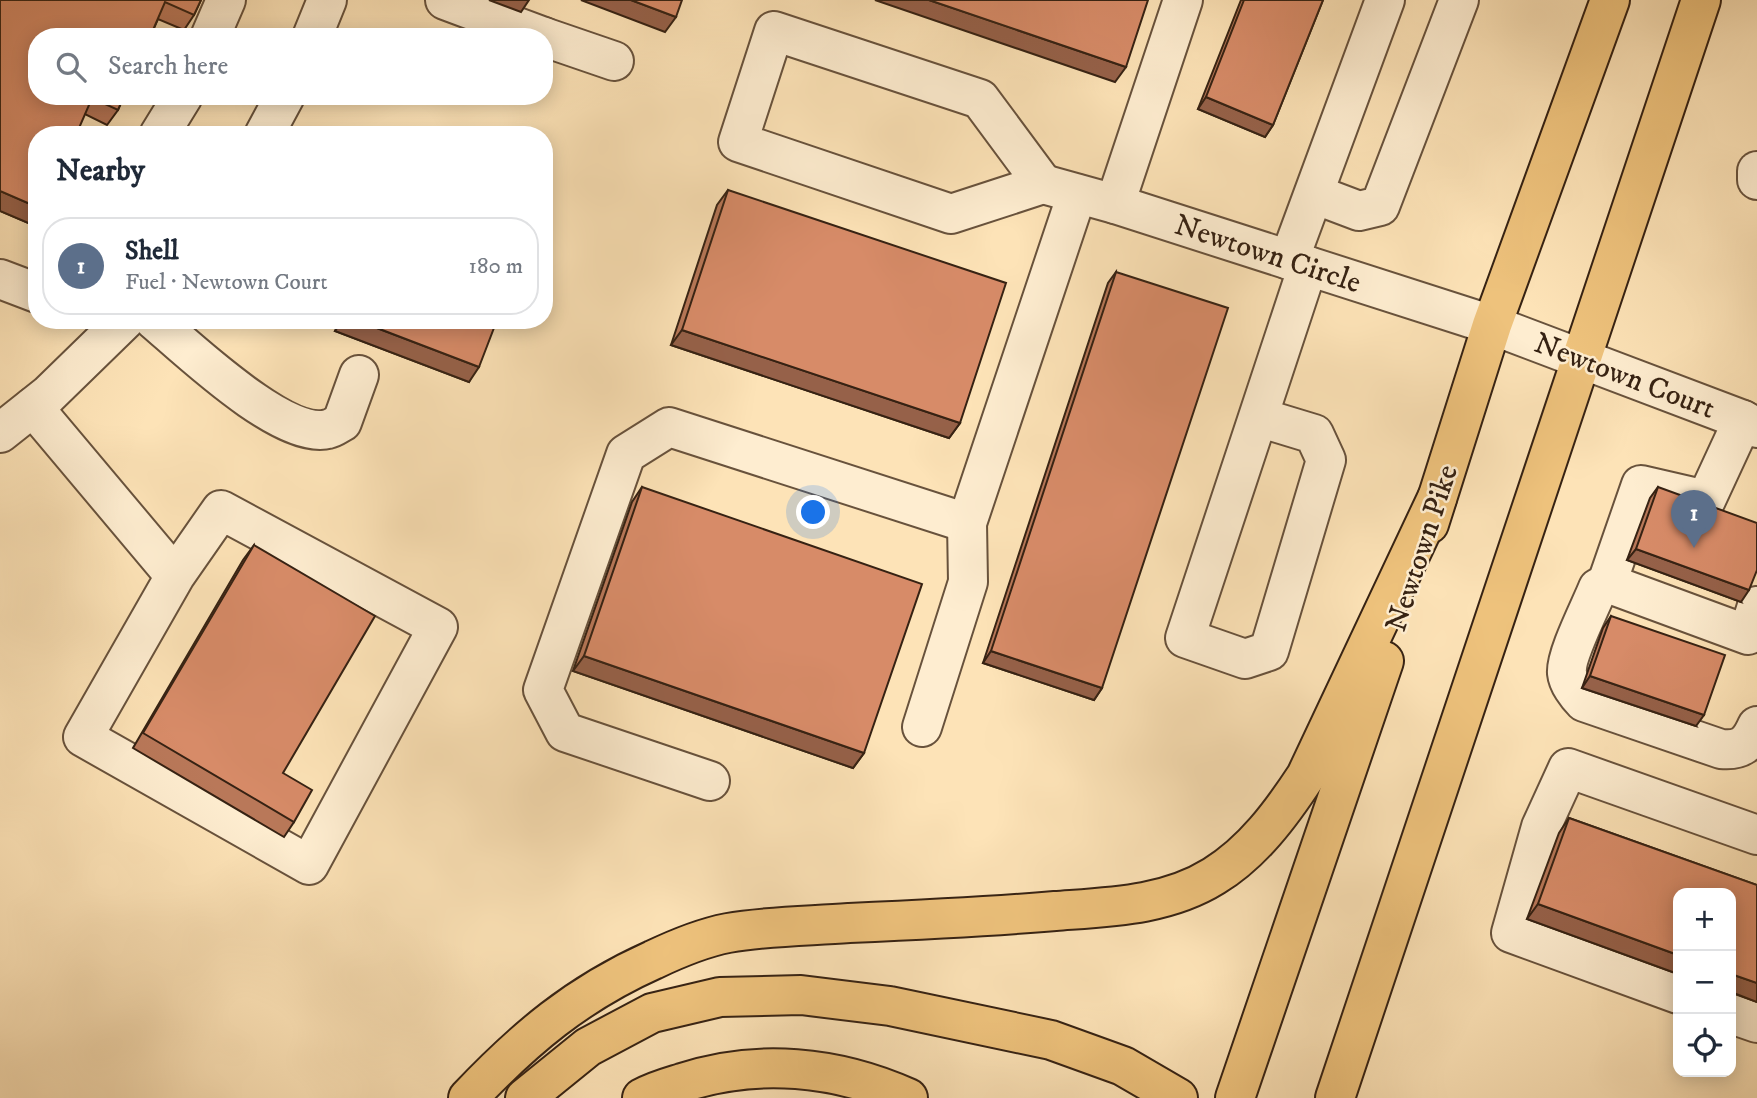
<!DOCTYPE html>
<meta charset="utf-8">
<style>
body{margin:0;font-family:"IM FELL DW Pica",serif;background:#f2f2f3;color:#1f2937}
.controls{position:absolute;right:21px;bottom:21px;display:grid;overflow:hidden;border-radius:14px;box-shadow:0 4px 18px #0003}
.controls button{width:63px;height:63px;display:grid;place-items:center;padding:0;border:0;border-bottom:2px solid #e0e1e3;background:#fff;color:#1f2937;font:35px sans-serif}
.you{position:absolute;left:814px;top:513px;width:24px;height:24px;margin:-18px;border:5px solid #fff;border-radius:50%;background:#1a73e8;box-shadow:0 0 0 10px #1a73e833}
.badge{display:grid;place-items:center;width:46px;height:46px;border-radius:50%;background:#d93025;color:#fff;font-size:23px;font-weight:700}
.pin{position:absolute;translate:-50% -58px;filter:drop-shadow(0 2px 4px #0008)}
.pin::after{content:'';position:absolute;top:37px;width:24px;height:21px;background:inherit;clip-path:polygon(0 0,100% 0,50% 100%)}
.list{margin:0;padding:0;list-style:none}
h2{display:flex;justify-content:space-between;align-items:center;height:91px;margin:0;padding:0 28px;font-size:30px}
h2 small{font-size:23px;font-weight:400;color:#747a83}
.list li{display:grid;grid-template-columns:46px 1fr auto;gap:21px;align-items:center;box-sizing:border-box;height:98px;margin:0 14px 14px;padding:0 14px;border:2px solid #e0e1e3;border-radius:28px}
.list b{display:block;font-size:26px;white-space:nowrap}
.list p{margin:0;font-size:23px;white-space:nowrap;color:#747a83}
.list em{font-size:23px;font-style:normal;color:#747a83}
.icon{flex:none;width:38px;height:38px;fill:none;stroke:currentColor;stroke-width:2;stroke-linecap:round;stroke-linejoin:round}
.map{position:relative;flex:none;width:1757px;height:1098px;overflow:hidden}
.search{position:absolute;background:#fff;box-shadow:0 4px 18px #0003;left:28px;top:28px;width:525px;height:77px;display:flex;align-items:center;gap:18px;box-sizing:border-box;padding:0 24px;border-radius:28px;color:#747a83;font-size:26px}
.panel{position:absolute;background:#fff;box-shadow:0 4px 18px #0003;left:28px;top:126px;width:525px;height:203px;border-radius:28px}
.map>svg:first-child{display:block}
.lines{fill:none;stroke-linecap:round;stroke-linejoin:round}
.minor-casing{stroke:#68523c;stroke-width:42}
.highway-casing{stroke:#362213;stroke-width:42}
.minor{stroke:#feedd0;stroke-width:38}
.highway{stroke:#eec27c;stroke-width:38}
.wall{fill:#b97859;stroke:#362213;stroke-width:2}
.shaded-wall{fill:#966149;stroke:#362213;stroke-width:2}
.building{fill:#d78b68;stroke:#362213;stroke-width:2}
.labels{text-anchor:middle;stroke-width:5;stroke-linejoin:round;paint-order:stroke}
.street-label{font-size:30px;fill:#362213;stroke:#feedd0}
</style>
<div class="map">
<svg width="1757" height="1098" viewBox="0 0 1757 1098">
<rect width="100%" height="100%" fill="#fde3b7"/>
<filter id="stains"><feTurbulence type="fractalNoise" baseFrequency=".00286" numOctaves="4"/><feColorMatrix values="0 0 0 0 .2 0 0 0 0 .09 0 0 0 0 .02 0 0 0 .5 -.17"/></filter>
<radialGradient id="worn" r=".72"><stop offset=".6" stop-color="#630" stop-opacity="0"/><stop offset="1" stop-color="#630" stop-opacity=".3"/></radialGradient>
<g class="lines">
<defs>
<g id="minor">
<polyline points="445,0 544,37"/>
<polygon points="774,31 980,99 1043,184 951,214 738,142"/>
<polyline points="210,37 226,0"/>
<polyline points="312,37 327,0"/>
<polyline points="544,37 614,61"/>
<polyline points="159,135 183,96"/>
<polyline points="264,135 285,96"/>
<polyline points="1757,171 1757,180"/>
<polyline points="1043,184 1115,204 1492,325 1743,420 1757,428"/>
<polyline points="1314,194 1359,211 1380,206 1459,0"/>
<polyline points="1115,204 1183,0"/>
<polyline points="1289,260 1385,0"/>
<polyline points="0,279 37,293"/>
<path d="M154,320C187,348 284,441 328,429C333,428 338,424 342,422L359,375"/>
<polyline points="33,407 175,576 83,737 309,865 438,627 221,510 175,576"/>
<polyline points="1258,417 1314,434 1326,460 1269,651 1245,659 1185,638 1308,266"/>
<polyline points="1743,420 1706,500 1641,485 1607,583 1748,635 1757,606"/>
<polyline points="0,433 48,395 125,320"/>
<path d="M1607,583L1598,588C1591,606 1565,656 1567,673C1568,683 1577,695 1584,702L1721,749C1741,751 1749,744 1757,726"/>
<polyline points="922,727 968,582 967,523 1077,194"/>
<polyline points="710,781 565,732 543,690 626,454 669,427 967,523"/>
<polyline points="1678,994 1511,933 1541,827 1568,768 1757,835"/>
<polyline points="1731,1014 1757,1023"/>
</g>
<g id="highway">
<polyline points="1429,524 1492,325 1610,0"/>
<path d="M468,1098C525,1038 577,994 653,960C676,949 702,938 728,933C767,926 809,926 849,923C918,920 986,917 1055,911C1109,907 1166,906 1214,876C1253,852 1281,814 1306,776L1437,498"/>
<polyline points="525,1098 588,1047 652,1013 720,997 801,995 890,1006 1051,1040 1123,1066 1178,1098"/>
<path d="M642,1098C654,1091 669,1087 682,1083C757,1058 837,1066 908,1098"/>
<polyline points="1235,1098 1384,661"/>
<polyline points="1335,1098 1701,0"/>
</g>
</defs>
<!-- minor casing -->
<use href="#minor" class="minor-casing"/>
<!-- highway casing -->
<use href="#highway" class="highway-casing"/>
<!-- minor -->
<use href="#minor" class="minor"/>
<!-- highway -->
<use href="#highway" class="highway"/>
</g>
<!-- wall -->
<g class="wall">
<polygon points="0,0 201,0 194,15 184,30 158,19 118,110 107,125 85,114 37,135 37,219 33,225 0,211"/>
<polygon points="1241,0 1323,0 1273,125 1265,137 1198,109"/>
<polygon points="728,190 960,423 949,438 671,345 717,205"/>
<polygon points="1116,272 1102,688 1094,700 983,663 1108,283"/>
<polygon points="340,320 497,320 469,382 335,331"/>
<polygon points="642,487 864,753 853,768 573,671 632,502"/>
<polygon points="1658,487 1741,602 1627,560 1650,498"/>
<polygon points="254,545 283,773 294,822 284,837 133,748 243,560"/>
<polygon points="1611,616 1696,726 1582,688 1603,628"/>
<polygon points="1569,818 1757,885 1757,1002 1731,992 1731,893 1678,893 1678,974 1527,919 1559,833"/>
</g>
<!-- shaded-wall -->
<g class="shaded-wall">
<polygon points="489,0 529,0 521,12"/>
<polygon points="581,0 631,0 676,17 665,32"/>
<polygon points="875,0 929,0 1126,67 1115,82"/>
<polygon points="1206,97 1273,125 1265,137 1198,109"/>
<polygon points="0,191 37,207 37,219 33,225 0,211"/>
<polygon points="343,320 356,320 479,367 469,382 335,331"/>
<polygon points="682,330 960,423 949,438 671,345"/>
<polygon points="1636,549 1749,590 1741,602 1627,560"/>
<polygon points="991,651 1102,688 1094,700 983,663"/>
<polygon points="584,656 864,753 853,768 573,671"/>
<polygon points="1590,676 1704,715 1696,726 1582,688"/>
<polygon points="1538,904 1678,955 1678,974 1527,919"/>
<polygon points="1731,974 1757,983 1757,1002 1731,992"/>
</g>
<!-- building -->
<g class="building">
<polygon points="0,0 201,0 194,15 165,2 150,37 37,37 37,96 124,96 118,110 92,98 76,135 37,135 37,207 0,191"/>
<polygon points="631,0 682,0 676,17"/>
<polygon points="929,0 1148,0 1126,67"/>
<polygon points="1244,0 1323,0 1273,125 1206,97"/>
<polygon points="728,190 1006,283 960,423 682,330"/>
<polygon points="1116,272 1228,308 1102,688 991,651"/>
<polygon points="356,320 497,320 479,367"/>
<polygon points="642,487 922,584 864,753 584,656"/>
<polygon points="1658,487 1757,523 1757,570 1749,590 1636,549"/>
<polygon points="254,545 375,616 283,773 312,790 294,822 143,733"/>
<polygon points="1611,616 1725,655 1704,715 1590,676"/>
<polygon points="1569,818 1757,885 1757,983 1731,974 1731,893 1678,893 1678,955 1538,904"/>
</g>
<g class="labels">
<!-- street labels -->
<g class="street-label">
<text transform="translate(1268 253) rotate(18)" y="10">Newtown Circle</text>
<text transform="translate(1625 375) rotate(21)" y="10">Newtown Court</text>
<text transform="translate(1421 548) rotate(-72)" y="10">Newtown Pike</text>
</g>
</g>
<rect width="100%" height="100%" filter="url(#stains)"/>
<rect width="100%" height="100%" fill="url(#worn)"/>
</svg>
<div class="controls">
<button>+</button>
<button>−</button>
<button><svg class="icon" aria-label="locate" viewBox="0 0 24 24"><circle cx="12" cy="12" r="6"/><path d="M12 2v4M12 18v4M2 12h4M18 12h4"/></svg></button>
</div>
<div class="you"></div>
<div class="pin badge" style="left:1694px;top:548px;background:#5c6f8a">1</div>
<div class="search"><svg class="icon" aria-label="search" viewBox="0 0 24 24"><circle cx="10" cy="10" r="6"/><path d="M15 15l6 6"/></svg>Search here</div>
<section class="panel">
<h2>Nearby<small></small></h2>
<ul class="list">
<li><span class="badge" style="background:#5c6f8a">1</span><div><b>Shell</b><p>Fuel · Newtown Court</p></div><em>180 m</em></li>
</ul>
</section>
</div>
